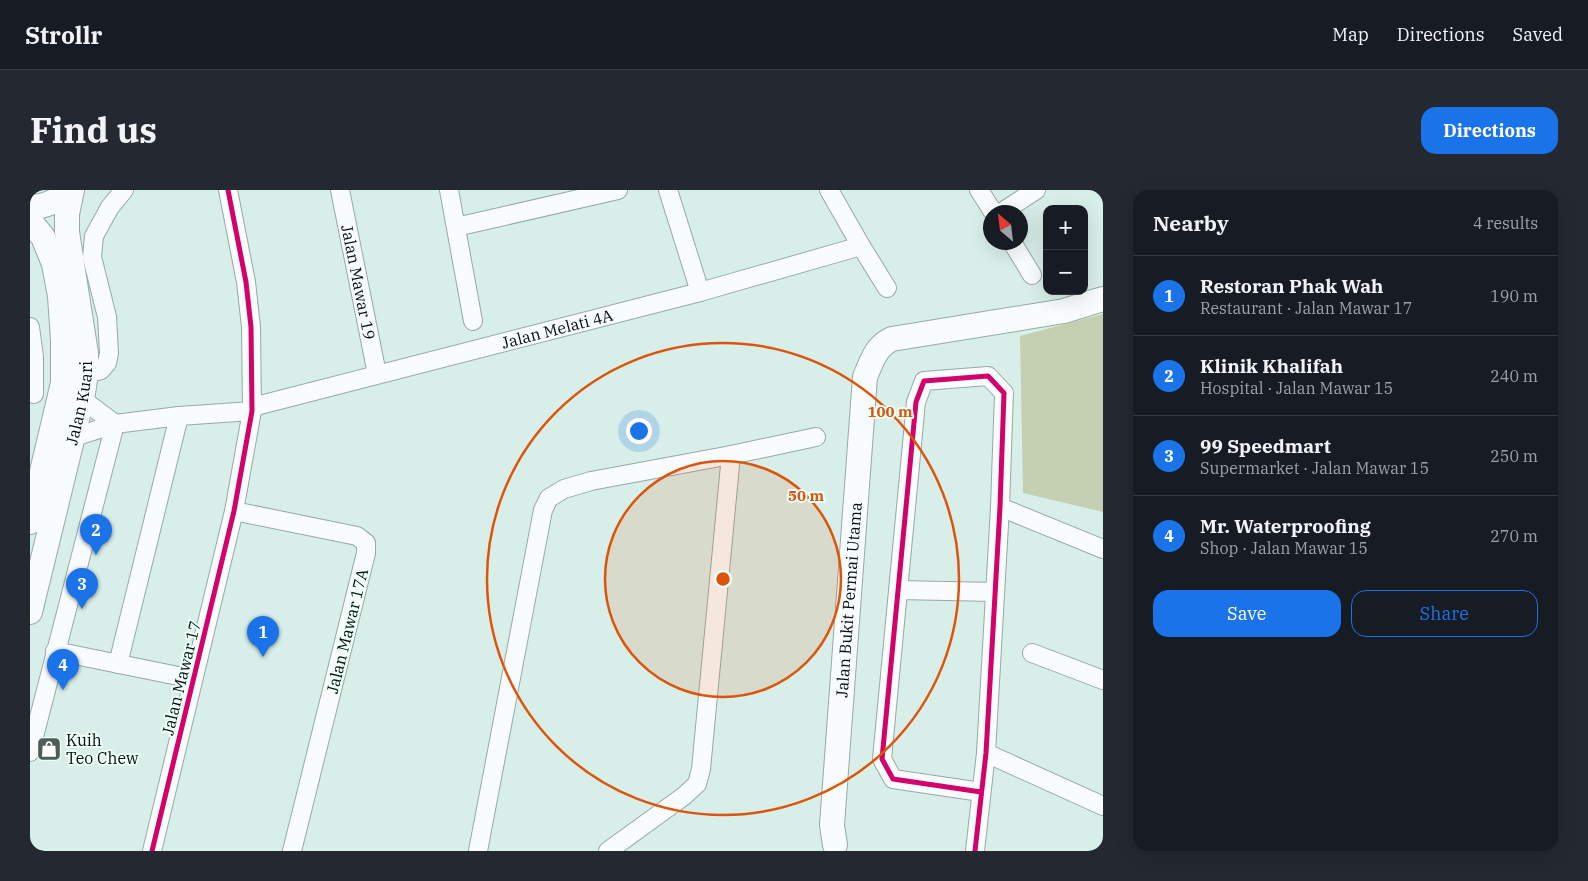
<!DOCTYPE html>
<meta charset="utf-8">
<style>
body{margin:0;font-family:"IBM Plex Serif",serif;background:#242831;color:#f1f3f6}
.controls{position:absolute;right:15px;top:15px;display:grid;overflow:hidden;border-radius:10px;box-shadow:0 5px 20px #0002}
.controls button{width:45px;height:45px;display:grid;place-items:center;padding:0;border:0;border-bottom:1px solid #363941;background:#171b24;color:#f1f3f6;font:25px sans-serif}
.compass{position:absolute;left:953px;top:15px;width:45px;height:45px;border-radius:50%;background:#171b24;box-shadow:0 5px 20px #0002;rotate:332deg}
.you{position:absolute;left:608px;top:240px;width:18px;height:18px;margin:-12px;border:4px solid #fff;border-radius:50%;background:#1a73e8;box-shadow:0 0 0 8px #1a73e833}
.badge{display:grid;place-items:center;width:32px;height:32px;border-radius:50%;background:#1a73e8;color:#fff;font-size:16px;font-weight:700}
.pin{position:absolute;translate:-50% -41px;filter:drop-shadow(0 1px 2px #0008)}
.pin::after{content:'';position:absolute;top:26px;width:18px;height:15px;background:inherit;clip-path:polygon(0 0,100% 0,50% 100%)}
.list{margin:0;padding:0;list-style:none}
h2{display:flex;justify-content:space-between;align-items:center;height:65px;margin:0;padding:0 20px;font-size:21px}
h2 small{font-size:16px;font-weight:400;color:#9ea1a6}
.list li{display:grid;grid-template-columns:32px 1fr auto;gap:15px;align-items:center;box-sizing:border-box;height:80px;padding:0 20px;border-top:1px solid #363941}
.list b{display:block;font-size:19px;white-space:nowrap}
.list p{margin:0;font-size:16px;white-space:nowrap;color:#9ea1a6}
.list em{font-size:16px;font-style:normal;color:#9ea1a6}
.actions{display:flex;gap:10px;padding:15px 20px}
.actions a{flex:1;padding:11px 0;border:1px solid #1a73e8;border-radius:15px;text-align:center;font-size:18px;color:#1a73e8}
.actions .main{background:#1a73e8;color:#fff}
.map{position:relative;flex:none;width:1073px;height:661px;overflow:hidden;border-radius:15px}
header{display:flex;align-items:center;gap:30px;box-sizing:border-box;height:70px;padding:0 25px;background:#171b24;border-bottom:1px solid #363941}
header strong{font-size:24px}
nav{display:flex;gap:28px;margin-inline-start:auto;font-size:18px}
.intro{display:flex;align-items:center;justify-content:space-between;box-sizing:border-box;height:120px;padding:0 30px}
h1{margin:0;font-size:35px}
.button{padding:12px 22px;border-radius:15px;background:#1a73e8;color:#fff;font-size:18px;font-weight:700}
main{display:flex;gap:30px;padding:0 30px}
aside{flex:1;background:#171b24;border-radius:15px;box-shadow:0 5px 20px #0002}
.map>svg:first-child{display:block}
.forest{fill:#c5d0b2}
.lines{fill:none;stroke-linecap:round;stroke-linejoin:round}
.street-casing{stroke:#98a9a4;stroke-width:20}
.secondary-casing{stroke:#98a9a4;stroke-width:26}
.street{stroke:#f9fcfc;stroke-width:18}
.secondary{stroke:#f9fcfc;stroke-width:24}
.cycleway-casing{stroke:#effffa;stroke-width:8}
.cycleway{stroke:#d6006c;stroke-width:5}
.ring{fill:none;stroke:#dd550c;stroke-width:2.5}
.labels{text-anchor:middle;stroke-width:4;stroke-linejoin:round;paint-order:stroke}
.street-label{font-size:16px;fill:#030f0c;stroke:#effffa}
.poi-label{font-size:16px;fill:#030f0c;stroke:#effffa;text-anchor:start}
.centre{fill:#dd550c;stroke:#effffa;stroke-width:2.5}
.ring-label{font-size:15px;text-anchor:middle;font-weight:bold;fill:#dd550c;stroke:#effffa;stroke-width:4;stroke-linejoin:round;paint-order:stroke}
</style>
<header>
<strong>Strollr</strong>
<nav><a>Map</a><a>Directions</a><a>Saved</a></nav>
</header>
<div class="intro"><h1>Find us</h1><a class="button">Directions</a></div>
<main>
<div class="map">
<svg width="1073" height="661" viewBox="0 0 1073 661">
<rect width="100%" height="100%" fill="#d8eee8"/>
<!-- forest -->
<polygon class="forest" points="1073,124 1073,322 993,303 990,146"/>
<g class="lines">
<defs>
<g id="street">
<path id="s1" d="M310,0L347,184"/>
<polyline points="419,0 443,131"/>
<polyline points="638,0 670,102"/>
<polyline points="799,0 831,56 857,98"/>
<polyline points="949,0 963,22"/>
<polyline points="972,22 1006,0"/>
<polyline points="426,37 588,0"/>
<polyline points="982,52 1002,85"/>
<polyline points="0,137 4,167 4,204"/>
<polyline points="56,184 71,180 77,173 79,163 77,127 62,67 64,46 80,17 94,0"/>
<polyline points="52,209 85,234"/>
<path id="s2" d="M222,217L670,102L831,56"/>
<polyline points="41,248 85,234 149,226 222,221"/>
<polyline points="970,317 1073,359"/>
<polyline points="204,321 327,346 336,353 336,363 262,661"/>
<polyline points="868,400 965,402"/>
<polyline points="25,461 163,489"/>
<polyline points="1002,463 1073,490"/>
<polyline points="88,474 149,226"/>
<polyline points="0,562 85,234"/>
<polyline points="956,563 1073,616"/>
<polyline points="122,661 204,321 222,221 221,137 216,92 198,0"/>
<polyline points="448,661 513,320 519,308 534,299 561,291 701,265 786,247"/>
<polyline points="578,661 654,606 667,594 671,579 701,265"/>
<polyline points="945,661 956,563 970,317 974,203 958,186 894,191 886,212 852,569 863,589 951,602"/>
</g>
<g id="secondary">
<path d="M0,17C16,17 28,11 40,0"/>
<polyline points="0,31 13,47 24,74 30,106 33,151 33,193 0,332"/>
<path id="s3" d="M0,422L52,209L56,184V163L37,42V24L42,0"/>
<path id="s4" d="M805,655L802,635L835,187C842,171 846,156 862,149L1034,121L1073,109"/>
</g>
</defs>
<!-- street casing -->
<use href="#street" class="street-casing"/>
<!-- secondary casing -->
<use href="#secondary" class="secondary-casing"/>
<!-- street -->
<use href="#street" class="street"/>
<!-- secondary -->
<use href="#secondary" class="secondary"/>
<defs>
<g id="cycleway">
<polyline points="122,661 204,321 222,221 221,137 216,92 198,0"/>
<polyline points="945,661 956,563 970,317 974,203 958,186 894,191 886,212 852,569 863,589 951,602"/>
</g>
</defs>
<!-- cycleway casing -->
<use href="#cycleway" class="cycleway-casing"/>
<!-- cycleway -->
<use href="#cycleway" class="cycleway"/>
</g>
<!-- distance rings -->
<circle cx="693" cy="389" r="118" fill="#dd550c" fill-opacity=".12"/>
<g class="ring">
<circle cx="693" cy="389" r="118"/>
<circle cx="693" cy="389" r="236"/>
</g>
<!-- icons -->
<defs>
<symbol id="shop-square" viewBox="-11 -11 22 22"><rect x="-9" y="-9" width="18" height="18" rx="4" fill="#4e5d59" stroke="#effffa"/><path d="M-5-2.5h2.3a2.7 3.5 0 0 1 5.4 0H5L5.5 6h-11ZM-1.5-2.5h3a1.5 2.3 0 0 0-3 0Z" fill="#fff"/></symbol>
</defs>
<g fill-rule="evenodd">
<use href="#shop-square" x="5" y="545" width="28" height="28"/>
</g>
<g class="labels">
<!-- street labels -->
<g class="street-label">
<text dy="6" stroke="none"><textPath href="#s1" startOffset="94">Jalan Mawar 19</textPath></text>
<text dy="6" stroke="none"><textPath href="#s2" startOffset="315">Jalan Melati 4A</textPath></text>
<text dy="6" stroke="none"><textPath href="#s3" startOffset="215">Jalan Kuari</textPath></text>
<text dy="6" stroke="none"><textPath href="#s4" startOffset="246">Jalan Bukit Permai Utama</textPath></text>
<text transform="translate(317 441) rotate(-76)" y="6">Jalan Mawar 17A</text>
<text transform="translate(151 488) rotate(-76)" y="6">Jalan Mawar 17</text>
</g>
<!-- poi labels -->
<g class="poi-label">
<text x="36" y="556">Kuih<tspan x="36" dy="18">Teo Chew</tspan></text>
</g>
</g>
<circle cx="693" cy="389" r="8" class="centre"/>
<g class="ring-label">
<text x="860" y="227">100 m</text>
<text x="776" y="311">50 m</text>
</g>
</svg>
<div class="controls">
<button>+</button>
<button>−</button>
</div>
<svg class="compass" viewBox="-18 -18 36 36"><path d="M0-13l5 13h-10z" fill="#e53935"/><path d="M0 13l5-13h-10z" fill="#9ea1a6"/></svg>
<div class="you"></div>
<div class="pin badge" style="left:233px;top:467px">1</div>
<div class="pin badge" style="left:66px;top:365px">2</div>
<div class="pin badge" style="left:52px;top:419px">3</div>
<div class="pin badge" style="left:33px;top:500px">4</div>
</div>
<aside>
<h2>Nearby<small>4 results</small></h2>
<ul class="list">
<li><span class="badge">1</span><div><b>Restoran Phak Wah</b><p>Restaurant · Jalan Mawar 17</p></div><em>190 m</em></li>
<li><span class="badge">2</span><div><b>Klinik Khalifah</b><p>Hospital · Jalan Mawar 15</p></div><em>240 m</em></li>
<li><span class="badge">3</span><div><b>99 Speedmart</b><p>Supermarket · Jalan Mawar 15</p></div><em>250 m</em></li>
<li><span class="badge">4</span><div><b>Mr. Waterproofing</b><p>Shop · Jalan Mawar 15</p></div><em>270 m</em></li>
</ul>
<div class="actions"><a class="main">Save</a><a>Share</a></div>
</aside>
</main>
